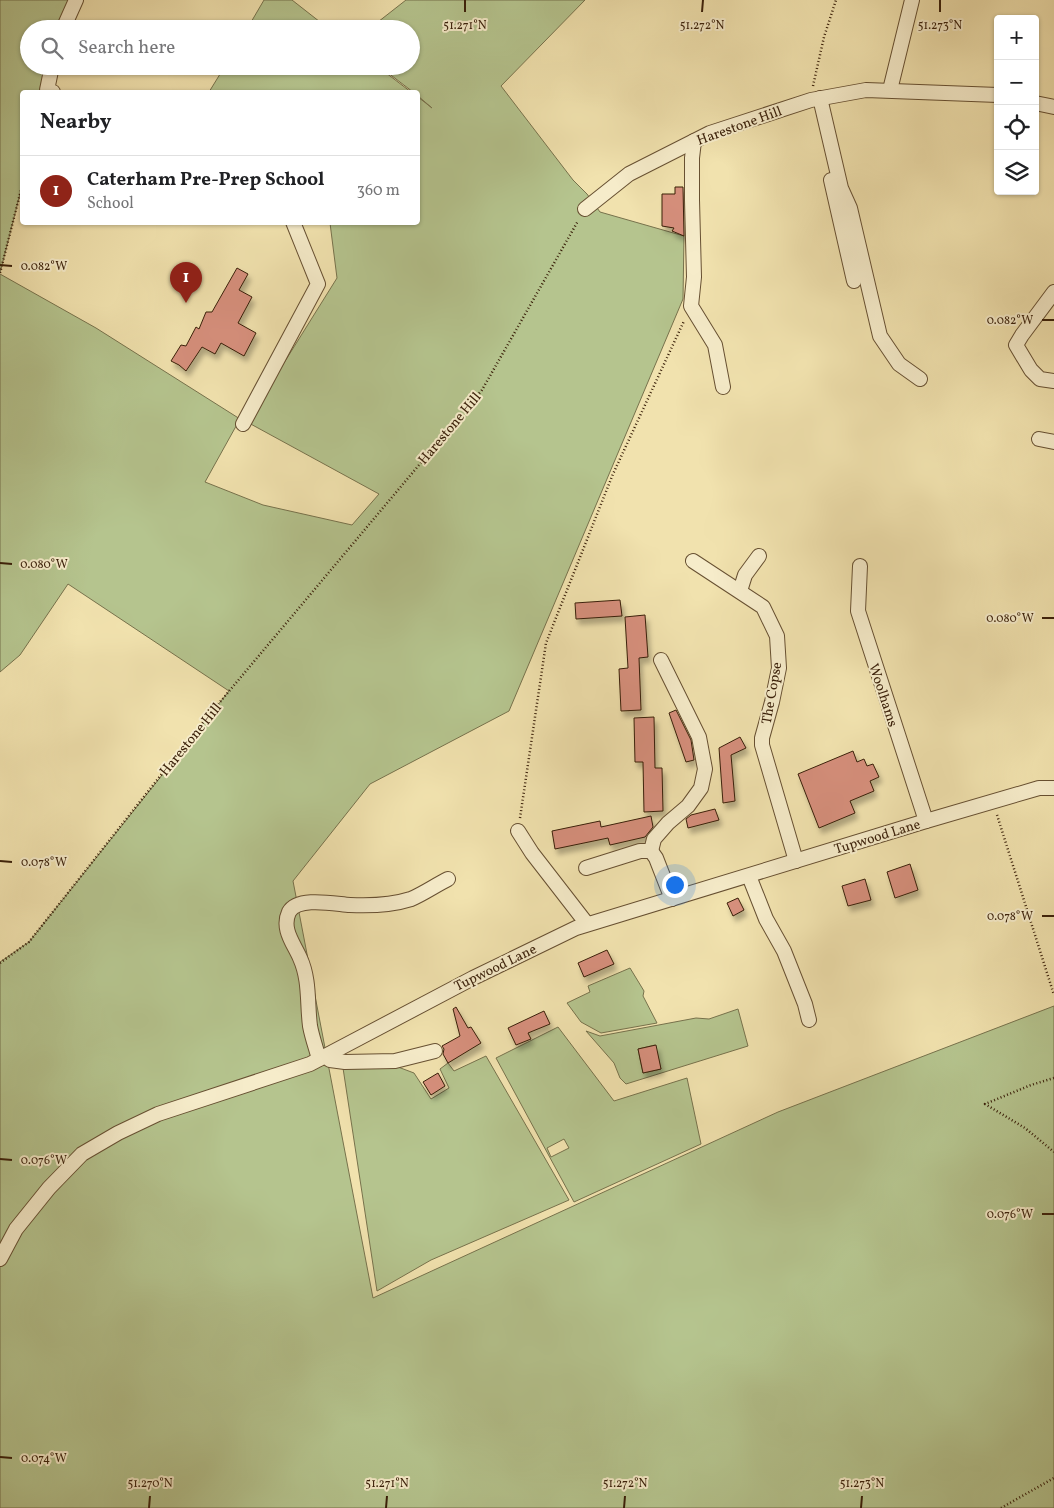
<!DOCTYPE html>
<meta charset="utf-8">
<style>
body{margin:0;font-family:Vollkorn,serif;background:#f2f2f2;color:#202124}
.controls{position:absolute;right:15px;top:15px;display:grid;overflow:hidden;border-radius:5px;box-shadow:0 1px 4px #0004}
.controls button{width:45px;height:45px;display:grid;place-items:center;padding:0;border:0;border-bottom:1px solid #e0e0e0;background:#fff;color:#202124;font:25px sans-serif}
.you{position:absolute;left:674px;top:884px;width:18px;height:18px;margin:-12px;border:4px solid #fff;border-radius:50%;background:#1a73e8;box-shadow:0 0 0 8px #1a73e833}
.badge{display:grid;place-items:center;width:32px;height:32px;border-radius:50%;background:#8f2418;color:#fff;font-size:16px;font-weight:700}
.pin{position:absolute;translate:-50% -41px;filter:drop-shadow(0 1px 2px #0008)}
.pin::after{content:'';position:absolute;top:26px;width:18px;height:15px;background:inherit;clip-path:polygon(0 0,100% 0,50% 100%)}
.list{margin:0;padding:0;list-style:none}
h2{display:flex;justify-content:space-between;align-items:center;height:65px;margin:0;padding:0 20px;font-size:21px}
h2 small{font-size:16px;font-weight:400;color:#757577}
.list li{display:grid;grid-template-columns:32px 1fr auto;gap:15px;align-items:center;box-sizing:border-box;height:70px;padding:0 20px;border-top:1px solid #e0e0e0}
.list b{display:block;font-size:19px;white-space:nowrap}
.list p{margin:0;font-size:16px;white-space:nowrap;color:#757577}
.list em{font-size:16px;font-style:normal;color:#757577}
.icon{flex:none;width:28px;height:28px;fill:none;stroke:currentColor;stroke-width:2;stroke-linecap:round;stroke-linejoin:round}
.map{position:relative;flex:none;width:1054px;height:1508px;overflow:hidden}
.search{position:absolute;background:#fff;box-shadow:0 1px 4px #0004;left:20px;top:20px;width:400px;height:55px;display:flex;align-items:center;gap:12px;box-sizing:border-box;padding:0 18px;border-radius:28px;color:#757577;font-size:19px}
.panel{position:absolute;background:#fff;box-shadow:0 1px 4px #0004;left:20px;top:90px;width:400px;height:135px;border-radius:5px}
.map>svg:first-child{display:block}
.green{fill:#b5c48e;stroke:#77724c;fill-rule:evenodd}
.building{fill:#d68f7c;stroke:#391f09;filter:url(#shadow)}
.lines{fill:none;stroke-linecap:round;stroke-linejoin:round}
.minor-casing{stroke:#675032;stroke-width:16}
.path{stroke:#391f09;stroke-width:2.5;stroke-dasharray:1 2.5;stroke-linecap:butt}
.minor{stroke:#f6ecca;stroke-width:14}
.ticks{fill:none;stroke:#391f09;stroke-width:2}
.labels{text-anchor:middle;stroke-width:4;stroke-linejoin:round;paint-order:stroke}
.street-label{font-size:14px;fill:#391f09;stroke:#f6ecca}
.ticks-label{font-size:12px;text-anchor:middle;fill:#391f09;stroke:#f6ecca;stroke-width:4;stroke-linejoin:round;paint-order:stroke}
</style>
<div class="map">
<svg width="1054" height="1508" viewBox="0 0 1054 1508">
<defs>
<filter id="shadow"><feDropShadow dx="3" dy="5.5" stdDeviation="2.5" flood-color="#0004"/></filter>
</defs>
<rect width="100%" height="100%" fill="#f1e2ae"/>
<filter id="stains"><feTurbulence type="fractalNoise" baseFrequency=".004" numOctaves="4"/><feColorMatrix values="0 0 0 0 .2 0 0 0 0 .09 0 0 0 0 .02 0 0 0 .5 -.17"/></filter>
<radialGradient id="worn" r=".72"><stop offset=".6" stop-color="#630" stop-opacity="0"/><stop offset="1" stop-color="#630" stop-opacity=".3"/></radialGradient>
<!-- green -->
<g class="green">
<polygon points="0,0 79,0 69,29 29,29 29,66 55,66 46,92 22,92 22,186 0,273"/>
<polygon points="264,0 292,0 329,29 247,29"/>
<polygon points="406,0 585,0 501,86 573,180 587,194 600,212 684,236 683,299 509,711 370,784 293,881 373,1298 778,1112 1054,1006 1054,1508 0,1508 0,962 29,942 229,691 68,584 20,655 0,672 0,274 96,328 240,419 205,482 263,505 352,525 379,494 247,422 337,278 330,223 418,222 418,97 432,108 418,96 418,92 413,92 379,66 411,66 411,29 369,29"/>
<polygon points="225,66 377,66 411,92 209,92"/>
<polygon points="630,968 644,991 643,996 657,1023 601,1033 581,1022 567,1003 590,992 588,986"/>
<path d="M738,1009L748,1046L626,1084L620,1078L614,1063L586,1031L600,1036L696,1018L709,1019ZM655,1045L661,1069L643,1073L638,1049Z"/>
<path d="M558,1027L614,1101L687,1078L701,1144L574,1202L496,1058ZM564,1139L569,1148L551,1157L547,1148Z"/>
<polygon points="486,1056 569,1200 431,1260 377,1291 343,1068 398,1067 414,1073 431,1099 449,1088 440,1069 448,1063 454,1071"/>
</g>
<!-- building -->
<g class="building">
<polygon points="675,187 683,187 684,236 672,231 674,228 662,226 662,194 675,194"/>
<polygon points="237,268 248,274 239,290 252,297 238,323 256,333 244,356 221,343 215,354 202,347 186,371 179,365 171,361 181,345 186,346 196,327 199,329 206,312 212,312"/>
<polygon points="620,600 622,616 576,619 575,603"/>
<polygon points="645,615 648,657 639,658 641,710 621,711 619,669 628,668 625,617"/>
<polygon points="676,710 691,740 694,760 686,762 669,713"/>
<polygon points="654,717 655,768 662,768 663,811 644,812 643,762 635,762 634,718"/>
<polygon points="740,737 746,748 731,755 735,801 723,803 719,748"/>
<polygon points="853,751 857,762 864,759 867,766 873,764 879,777 870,781 874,791 850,801 855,813 819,828 798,774"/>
<polygon points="715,809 719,820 688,828 686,819 691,815"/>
<polygon points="651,816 653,827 645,837 610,845 608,838 555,849 552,831 600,821 601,827"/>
<polygon points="910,864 918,890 895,898 887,872"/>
<polygon points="865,879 871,900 848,906 842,886"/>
<polygon points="738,898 744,910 733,916 727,903"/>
<polygon points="607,950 614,964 584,977 578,963"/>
<polygon points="456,1007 468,1028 471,1027 481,1043 448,1063 443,1054 444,1049 442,1046 460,1036 453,1009"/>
<polygon points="544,1011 550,1024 528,1033 531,1039 516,1045 508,1028"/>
<polygon points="656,1045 661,1069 643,1073 638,1049"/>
<polygon points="438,1073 445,1086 431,1095 423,1082"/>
</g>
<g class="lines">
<defs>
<g id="minor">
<polyline points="63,29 76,0"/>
<polyline points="52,66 47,90 53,92"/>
<polyline points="890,90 912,0"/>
<polyline points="820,98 841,188 850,208 880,336 899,364 920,379"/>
<polyline points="1035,103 1054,107"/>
<polyline points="694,141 692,158 692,200 694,277 691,306 715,345 723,387"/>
<polyline points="831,180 854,281"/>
<polyline points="585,209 629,174 710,133 811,100 866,90 998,95"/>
<polyline points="1054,292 1022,335 1016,345 1031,370 1040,379 1054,381"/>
<polyline points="243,424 318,284 293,222"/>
<polyline points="1039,439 1054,442"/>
<polyline points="693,561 763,607 777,636 779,668 772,702 762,738 762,745 796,861"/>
<polyline points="860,566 858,611 926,821"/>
<polyline points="740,591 745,575 759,556"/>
<polyline points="518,831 532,853 587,924"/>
<polyline points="651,851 654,839 668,823 688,806 701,788 705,769 699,737 661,660"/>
<polyline points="586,868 640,851 651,851 656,858 672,899"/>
<polyline points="749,876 766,919 784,951 805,1004 809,1020"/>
<polyline points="325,1056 330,1060 345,1062 395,1061 435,1051"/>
<path d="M319,1059C316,1048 312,1037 310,1026C307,1003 310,980 300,958C294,944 281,929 289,912C298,896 335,904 350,905C370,906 392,905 411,899C423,894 436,885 448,879"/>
<polyline points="0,1259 16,1229 49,1188 82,1154 118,1133 158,1114 310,1064 473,978 576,928 926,821 1039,788 1054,788"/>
</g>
</defs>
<!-- minor casing -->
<use href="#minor" class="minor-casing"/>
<!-- path -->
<g class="path">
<polyline points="813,86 824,37 836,0"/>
<polyline points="0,273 22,186"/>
<polyline points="997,815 1054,995"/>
<polyline points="520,818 546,643 613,474 684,321"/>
<polyline points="0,963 29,942 199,727 482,390 578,221"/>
<polyline points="1054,1078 1031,1085 985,1104 1025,1128 1054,1152"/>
<polyline points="1001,1508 1054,1478"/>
</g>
<!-- minor -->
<use href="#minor" class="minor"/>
</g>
<!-- ticks -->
<path class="ticks" d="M465,12V0M702,12L703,0M940,12V0M0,265L12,266M1042,320H1054M0,563L12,564M1042,618H1054M0,861L12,862M1042,916H1054M0,1159L12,1160M1042,1214H1054M0,1457L12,1458M149,1508L150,1496M386,1508L387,1496M624,1508L625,1496M861,1508L862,1496"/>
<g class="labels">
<!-- street labels -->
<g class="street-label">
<text transform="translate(739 125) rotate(-20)" y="5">Harestone Hill</text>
<text transform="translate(449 428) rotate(-50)" y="5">Harestone Hill</text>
<text transform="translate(771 693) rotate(-80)" y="5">The Copse</text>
<text transform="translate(884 695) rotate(72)" y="5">Woolhams</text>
<text transform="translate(190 739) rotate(-51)" y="5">Harestone Hill</text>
<text transform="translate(877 836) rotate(-17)" y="5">Tupwood Lane</text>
<text transform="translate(495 967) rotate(-26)" y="5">Tupwood Lane</text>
</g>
</g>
<g class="ticks-label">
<text x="465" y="29">51.271°N</text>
<text x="702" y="29">51.272°N</text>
<text x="940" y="29">51.273°N</text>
<text x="44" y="270">0.082°W</text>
<text x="1010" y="324">0.082°W</text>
<text x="44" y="568">0.080°W</text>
<text x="1010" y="622">0.080°W</text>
<text x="44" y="866">0.078°W</text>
<text x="1010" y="920">0.078°W</text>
<text x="44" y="1164">0.076°W</text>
<text x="1010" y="1218">0.076°W</text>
<text x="44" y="1462">0.074°W</text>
<text x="150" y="1487">51.270°N</text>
<text x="387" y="1487">51.271°N</text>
<text x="625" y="1487">51.272°N</text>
<text x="862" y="1487">51.273°N</text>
</g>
<rect width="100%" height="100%" filter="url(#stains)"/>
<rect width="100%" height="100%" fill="url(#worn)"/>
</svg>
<div class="controls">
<button>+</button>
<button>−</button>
<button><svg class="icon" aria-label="locate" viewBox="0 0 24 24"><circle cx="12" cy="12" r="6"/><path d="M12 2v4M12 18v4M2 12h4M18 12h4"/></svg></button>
<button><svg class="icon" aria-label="layers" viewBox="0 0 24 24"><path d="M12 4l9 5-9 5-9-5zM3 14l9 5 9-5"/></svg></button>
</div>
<div class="you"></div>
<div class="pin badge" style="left:186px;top:303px">1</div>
<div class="search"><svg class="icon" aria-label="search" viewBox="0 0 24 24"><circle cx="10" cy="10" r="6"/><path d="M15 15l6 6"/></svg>Search here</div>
<section class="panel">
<h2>Nearby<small></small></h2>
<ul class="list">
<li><span class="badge">1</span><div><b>Caterham Pre-Prep School</b><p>School</p></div><em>360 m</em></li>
</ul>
</section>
</div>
